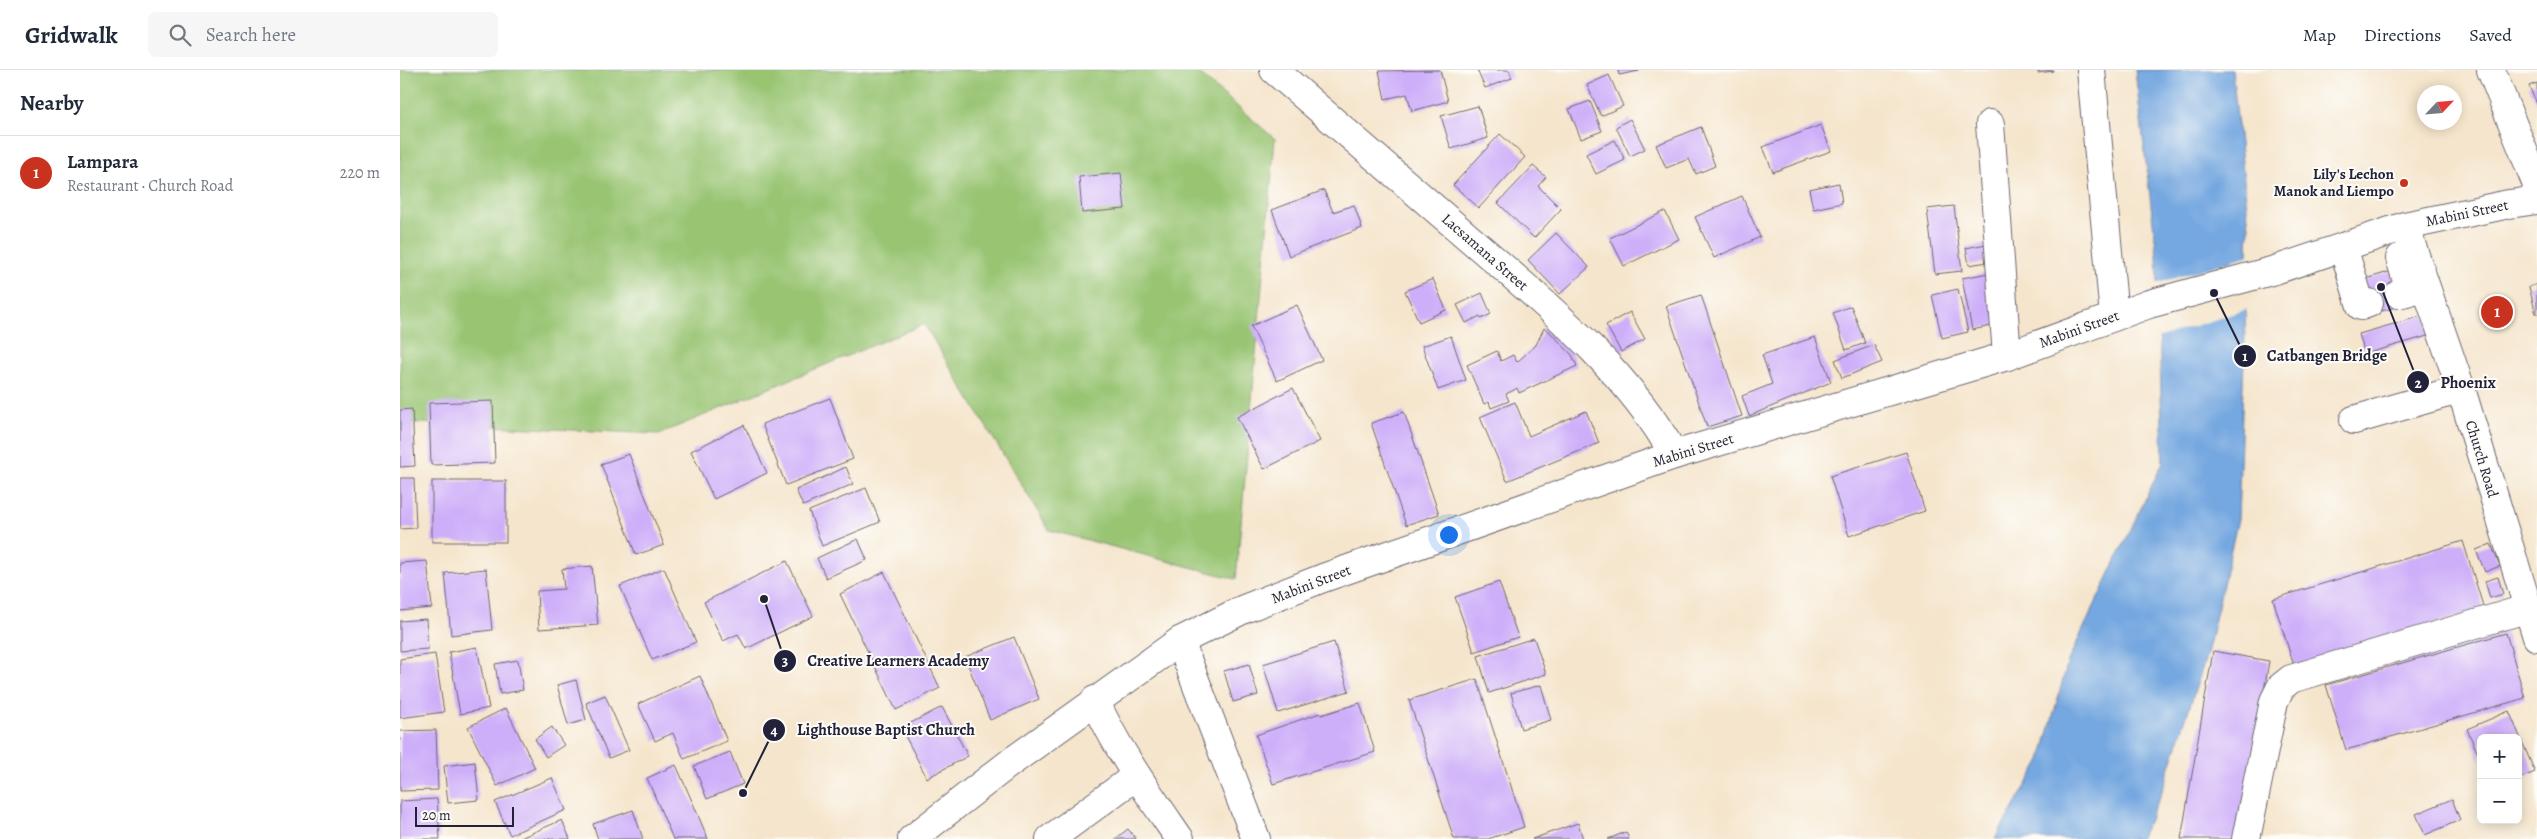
<!DOCTYPE html>
<meta charset="utf-8">
<style>
body{margin:0;font-family:Alegreya,serif;background:#f6f6f7;color:#1f2937}
.controls{position:absolute;right:15px;bottom:15px;display:grid;overflow:hidden;border-radius:8px;box-shadow:0 2px 12px #0003}
.controls button{width:45px;height:45px;display:grid;place-items:center;padding:0;border:0;border-bottom:1px solid #e0e1e3;background:#fff;color:#1f2937;font:25px sans-serif}
.compass{position:absolute;left:2017px;top:15px;width:45px;height:45px;border-radius:50%;background:#fff;box-shadow:0 2px 12px #0003;rotate:64deg}
.scale{position:absolute;left:15px;bottom:12px;width:99px;box-sizing:border-box;padding-left:5px;border:2px solid #22223b;border-top:0;font-size:14px;line-height:18px;white-space:nowrap;color:#22223b;-webkit-text-stroke:4px #fdfcf7;paint-order:stroke}
.you{position:absolute;left:1048px;top:464px;width:18px;height:18px;margin:-12px;border:4px solid #fff;border-radius:50%;background:#1a73e8;box-shadow:0 0 0 8px #1a73e833}
.badge{display:grid;place-items:center;width:32px;height:32px;border-radius:50%;background:#c8321e;color:#fff;font-size:16px;font-weight:700}
.pin{position:absolute;translate:-50% -50%;border:2px solid #fff;box-shadow:0 1px 5px #0006}
.list{margin:0;padding:0;list-style:none}
h2{display:flex;justify-content:space-between;align-items:center;height:65px;margin:0;padding:0 20px;font-size:21px}
h2 small{font-size:16px;font-weight:400;color:#747a83}
.list li{display:grid;grid-template-columns:32px 1fr auto;gap:15px;align-items:center;box-sizing:border-box;height:75px;padding:0 20px;border-top:1px solid #e0e1e3}
.list b{display:block;font-size:19px;white-space:nowrap}
.list p{margin:0;font-size:16px;white-space:nowrap;color:#747a83}
.list em{font-size:16px;font-style:normal;color:#747a83}
.icon{flex:none;width:28px;height:28px;fill:none;stroke:currentColor;stroke-width:2;stroke-linecap:round;stroke-linejoin:round}
.map{position:relative;flex:none;width:2137px;height:769px;overflow:hidden}
header{display:flex;align-items:center;gap:30px;box-sizing:border-box;height:70px;padding:0 25px;background:#fff;border-bottom:1px solid #e0e1e3}
header strong{font-size:24px}
nav{display:flex;gap:28px;margin-inline-start:auto;font-size:18px}
.search{width:350px;height:45px;background:#f6f6f7;display:flex;align-items:center;gap:12px;box-sizing:border-box;padding:0 18px;border-radius:8px;color:#747a83;font-size:19px}
main{display:flex}
aside{flex:1;background:#fff}
.map>svg:first-child{display:block}
.green{fill:#99c573;stroke:#5e7457}
.water{fill:#75a7e0;stroke:#4c648e}
.pier{fill:#f5e5cc}
.building{fill:#cdaef9}
.lines{fill:none;stroke-linecap:round;stroke-linejoin:round}
.minor-casing{stroke:#6c666e;stroke-width:30}
.major-casing{stroke:#6c666e;stroke-width:30}
.minor{stroke:#fff;stroke-width:28}
.major{stroke:#fff;stroke-width:28}
.poi-dot{fill:#c8321e;stroke:#fdfcf7;stroke-width:2}
.labels{text-anchor:middle;stroke-width:4;stroke-linejoin:round;paint-order:stroke}
.poi-label{font-size:15px;font-weight:bold;fill:#22223b;stroke:#fdfcf7;text-anchor:end}
.street-label{font-size:15px;fill:#22223b;stroke:#fdfcf7}
.leader{fill:none;stroke:#22223b;stroke-width:2}
.callout-dot{fill:#22223b;stroke:#fdfcf7;stroke-width:2}
.mark-label{font-size:15px;text-anchor:middle;font-weight:bold;fill:#fff}
.callout-label{font-size:16px;text-anchor:middle;font-weight:bold;fill:#22223b;stroke:#fdfcf7;stroke-width:4;stroke-linejoin:round;paint-order:stroke}
</style>
<header>
<strong>Gridwalk</strong>
<div class="search"><svg class="icon" aria-label="search" viewBox="0 0 24 24"><circle cx="10" cy="10" r="6"/><path d="M15 15l6 6"/></svg>Search here</div>
<nav><a>Map</a><a>Directions</a><a>Saved</a></nav>
</header>
<main>
<aside>
<h2>Nearby<small></small></h2>
<ul class="list">
<li><span class="badge">1</span><div><b>Lampara</b><p>Restaurant · Church Road</p></div><em>220 m</em></li>
</ul>
</aside>
<div class="map">
<svg width="2137" height="769" viewBox="0 0 2137 769">
<rect width="100%" height="100%" fill="#fdfcf7"/>
<filter id="ink" filterUnits="userSpaceOnUse"><feTurbulence type="fractalNoise" baseFrequency=".02" numOctaves="2"/><feDisplacementMap in="SourceGraphic" scale="10" xChannelSelector="R" yChannelSelector="G"/><feConvolveMatrix kernelMatrix="1 2 1 2 8 2 1 2 1" color-interpolation-filters="sRGB"/></filter>
<filter id="wash" filterUnits="userSpaceOnUse"><feTurbulence type="fractalNoise" baseFrequency=".0096" numOctaves="4" result="noise"/><feDisplacementMap in="SourceGraphic" scale="20" xChannelSelector="R" yChannelSelector="G"/><feGaussianBlur stdDeviation="1.12" result="paint"/><feColorMatrix in="noise" values="0 0 0 0 0 0 0 0 0 0 0 0 0 0 0 0 0 1.4 0 .05"/><feComposite in="paint" operator="in"/></filter>
<g filter="url(#wash)">
<rect width="100%" height="100%" fill="#f5e5cc"/>
<!-- green -->
<polygon class="green" points="0,0 795,0 875,69 836,509 649,460 524,254 259,364 0,352"/>
<!-- water -->
<polygon class="water" points="1735,0 1832,0 1849,157 1838,449 1807,584 1761,724 1740,769 1595,769 1641,690 1668,591 1763,392 1757,186"/>
<!-- pier -->
<polygon class="pier" points="1850,185 1848,239 1757,268 1755,214"/>
<g id="blocks">
<!-- building -->
<g class="building">
<polygon points="1040,0 1048,31 1012,41 1007,24 985,29 979,1"/>
<polygon points="1077,0 1109,0 1112,8 1085,18"/>
<polygon points="1218,0 1239,0 1239,1 1219,5"/>
<polygon points="1638,0 1653,0 1653,1 1638,3"/>
<polygon points="1209,5 1223,36 1201,46 1187,15"/>
<polygon points="2137,13 2137,34 2129,16"/>
<polygon points="1190,31 1202,61 1181,69 1169,39"/>
<polygon points="1078,36 1088,68 1051,79 1041,46"/>
<polygon points="1230,49 1245,79 1230,86 1216,57"/>
<polygon points="1421,55 1431,81 1373,102 1363,77"/>
<polygon points="1301,57 1315,96 1296,104 1289,89 1266,98 1256,75"/>
<polygon points="1100,64 1125,87 1079,138 1053,115"/>
<polygon points="1215,70 1225,90 1196,104 1186,84"/>
<polygon points="1133,96 1146,107 1138,116 1161,139 1134,168 1098,133"/>
<polygon points="721,103 725,139 682,143 679,107"/>
<polygon points="1439,113 1442,133 1413,139 1409,119"/>
<polygon points="924,120 933,142 954,135 962,158 889,186 872,140"/>
<polygon points="1342,126 1360,167 1314,188 1295,147"/>
<polygon points="1554,136 1562,201 1535,204 1527,139"/>
<polygon points="1265,141 1279,169 1224,196 1210,168"/>
<polygon points="1156,163 1189,197 1160,224 1128,190"/>
<polygon points="1591,173 1594,191 1569,195 1566,178"/>
<polygon points="1992,201 2002,235 1972,244 1962,210"/>
<polygon points="1594,202 1605,253 1572,260 1562,208"/>
<polygon points="1033,209 1046,240 1019,252 1005,221"/>
<polygon points="2137,214 2137,244 2136,244 2129,217"/>
<polygon points="1558,219 1568,262 1542,268 1532,225"/>
<polygon points="1082,223 1091,244 1081,249 1080,246 1066,253 1057,235"/>
<polygon points="1301,225 1342,346 1307,357 1266,236"/>
<polygon points="897,235 922,290 877,311 851,256"/>
<polygon points="1451,236 1465,273 1446,280 1433,243"/>
<polygon points="1230,242 1245,269 1221,282 1206,255"/>
<polygon points="2025,245 2031,265 1965,284 1959,264"/>
<polygon points="1144,258 1150,262 1172,285 1177,296 1119,323 1117,318 1114,320 1106,324 1109,331 1091,338 1089,332 1084,334 1067,295 1097,281 1101,291 1113,285 1117,292 1136,275"/>
<polygon points="1051,266 1066,310 1038,320 1022,276"/>
<polygon points="1415,267 1431,312 1349,346 1342,326 1372,314 1362,285"/>
<polygon points="1474,275 1482,292 1442,308 1435,290"/>
<polygon points="893,318 920,371 864,399 837,347"/>
<polygon points="430,328 453,389 386,415 362,354"/>
<polygon points="93,331 95,393 31,395 29,333"/>
<polygon points="1115,332 1129,366 1186,341 1199,373 1107,411 1080,347"/>
<polygon points="12,339 15,396 0,397 0,340"/>
<polygon points="1004,342 1039,444 1006,455 971,353"/>
<polygon points="344,355 367,403 314,429 291,381"/>
<polygon points="1506,382 1525,441 1449,466 1430,406"/>
<polygon points="229,384 264,475 236,485 201,394"/>
<polygon points="446,397 453,414 403,436 396,420"/>
<polygon points="0,408 14,408 16,458 0,459"/>
<rect x="32" y="411" width="74" height="61"/>
<polygon points="466,418 480,452 422,476 409,441"/>
<polygon points="458,469 467,490 426,508 417,488"/>
<polygon points="2063,471 2084,539 1894,596 1873,529"/>
<polygon points="2091,474 2100,496 2085,502 2076,480"/>
<polygon points="27,491 32,538 0,541 0,493"/>
<polygon points="387,491 413,546 346,579 338,564 323,571 304,532"/>
<polygon points="192,496 198,555 139,559 137,521 164,519 162,499"/>
<polygon points="264,498 296,572 252,590 220,516"/>
<polygon points="86,499 92,560 51,565 45,503"/>
<polygon points="484,502 540,618 496,640 440,524"/>
<polygon points="2098,507 2103,524 2090,528 2085,511"/>
<polygon points="1099,512 1118,567 1074,582 1055,527"/>
<polygon points="26,549 28,579 0,581 0,551"/>
<polygon points="2106,563 2125,628 1946,680 1926,615"/>
<polygon points="614,567 639,629 590,650 565,587"/>
<polygon points="1134,568 1146,604 1089,623 1078,586"/>
<polygon points="934,572 949,621 878,643 863,594"/>
<polygon points="77,577 89,638 60,644 49,582"/>
<polygon points="1813,581 1869,591 1839,769 1781,769"/>
<polygon points="35,584 44,642 0,648 0,589"/>
<polygon points="118,590 123,620 100,624 95,594"/>
<polygon points="849,594 858,625 833,632 824,601"/>
<polygon points="300,606 327,671 284,689 273,663 255,671 238,634"/>
<polygon points="1077,609 1124,757 1088,769 1054,769 1009,630"/>
<polygon points="176,610 186,650 168,655 157,615"/>
<polygon points="1141,615 1151,650 1121,659 1111,623"/>
<polygon points="205,625 229,680 209,688 186,633"/>
<polygon points="960,633 975,682 873,714 856,665 920,643 921,645"/>
<polygon points="542,637 568,686 527,708 501,658"/>
<polygon points="106,638 135,698 97,716 68,657"/>
<polygon points="2109,641 2135,702 2118,709 2118,668 2081,668 2081,691 2067,659"/>
<polygon points="152,657 164,675 146,687 135,669"/>
<polygon points="36,660 38,720 0,721 0,661"/>
<polygon points="330,682 343,714 307,729 294,696"/>
<polygon points="75,692 79,730 48,733 44,696"/>
<polygon points="276,695 292,731 308,769 273,769 247,708"/>
<polygon points="152,708 166,740 110,765 95,732"/>
<polygon points="37,729 40,769 0,769 0,731"/>
<polygon points="2052,729 2060,750 2025,765 2016,744"/>
<polygon points="233,740 243,769 198,769 193,754"/>
<polygon points="162,750 170,769 118,769"/>
<polygon points="1178,753 1183,769 1132,769"/>
<polygon points="728,759 736,769 715,769"/>
<polygon points="1226,762 1229,769 1208,769"/>
</g>
</g>
</g>
<g filter="url(#ink)">
<use href="#blocks" fill-opacity="0" stroke="#6c666e" stroke-width="1"/>
<g class="lines">
<defs>
<g id="minor">
<path d="M874,0C939,56 1004,112 1069,168C1143,232 1227,299 1274,385"/>
<polyline points="1691,0 1714,246"/>
<polyline points="2091,0 2137,115"/>
<polyline points="1590,54 1607,286"/>
<polyline points="2005,156 2061,319 2137,567"/>
<polyline points="1943,177 1961,236 1969,233"/>
<polyline points="1999,224 2010,221 2000,188"/>
<polyline points="1954,350 2061,319"/>
<polyline points="780,571 856,769"/>
<path d="M695,630C717,680 749,724 780,769"/>
<polyline points="650,769 736,706"/>
<polyline points="1846,769 1874,631 1881,617 1891,609 2129,538"/>
</g>
<polyline id="major" points="512,769 611,692 780,571 844,539 923,508 1274,385 1607,286 1749,234 1875,200 2005,156 2109,134 2137,130"/>
</defs>
<!-- minor casing -->
<use href="#minor" class="minor-casing"/>
<!-- major casing -->
<use href="#major" class="major-casing"/>
<!-- minor -->
<use href="#minor" class="minor"/>
<!-- major -->
<use href="#major" class="major"/>
</g>
</g>
<!-- markers -->
<circle class="poi-dot" cx="2004" cy="113" r="5"/>
<g class="labels">
<!-- poi labels -->
<g class="poi-label">
<text x="1994" y="109">Lily's Lechon<tspan x="1994" dy="17">Manok and Liempo</tspan></text>
</g>
<!-- street labels -->
<g class="street-label">
<text transform="translate(2067 143) rotate(-12)" y="5">Mabini Street</text>
<text transform="translate(1085 182) rotate(41)" y="5">Lacsamana Street</text>
<text transform="translate(1679 259) rotate(-20)" y="5">Mabini Street</text>
<text transform="translate(1293 380) rotate(-17)" y="5">Mabini Street</text>
<text transform="translate(2082 389) rotate(73)" y="5">Church Road</text>
<text transform="translate(911 514) rotate(-21)" y="5">Mabini Street</text>
</g>
</g>
<!-- callouts -->
<path class="leader" d="M1814 223L1845 286M1981 217L2018 312M364 529L385 591M343 723L374 660"/>
<g class="callout-dot">
<circle cx="1814" cy="223" r="5"/>
<circle cx="1981" cy="217" r="5"/>
<circle cx="364" cy="529" r="5"/>
<circle cx="343" cy="723" r="5"/>
<circle cx="1845" cy="286" r="12"/>
<circle cx="2018" cy="312" r="12"/>
<circle cx="385" cy="591" r="12"/>
<circle cx="374" cy="660" r="12"/>
</g>
<g class="mark-label">
<text x="1845" y="291">1</text>
<text x="2018" y="318">2</text>
<text x="385" y="596">3</text>
<text x="374" y="665">4</text>
</g>
<g class="callout-label">
<text x="1927" y="291">Catbangen Bridge</text>
<text x="2068" y="318">Phoenix</text>
<text x="498" y="596">Creative Learners Academy</text>
<text x="486" y="665">Lighthouse Baptist Church</text>
</g>
</svg>
<div class="controls">
<button>+</button>
<button>−</button>
</div>
<svg class="compass" viewBox="-18 -18 36 36"><path d="M0-13l5 13h-10z" fill="#e53935"/><path d="M0 13l5-13h-10z" fill="#747a83"/></svg>
<div class="scale">20 m</div>
<div class="you"></div>
<div class="pin badge" style="left:2097px;top:242px">1</div>
</div>
</main>
